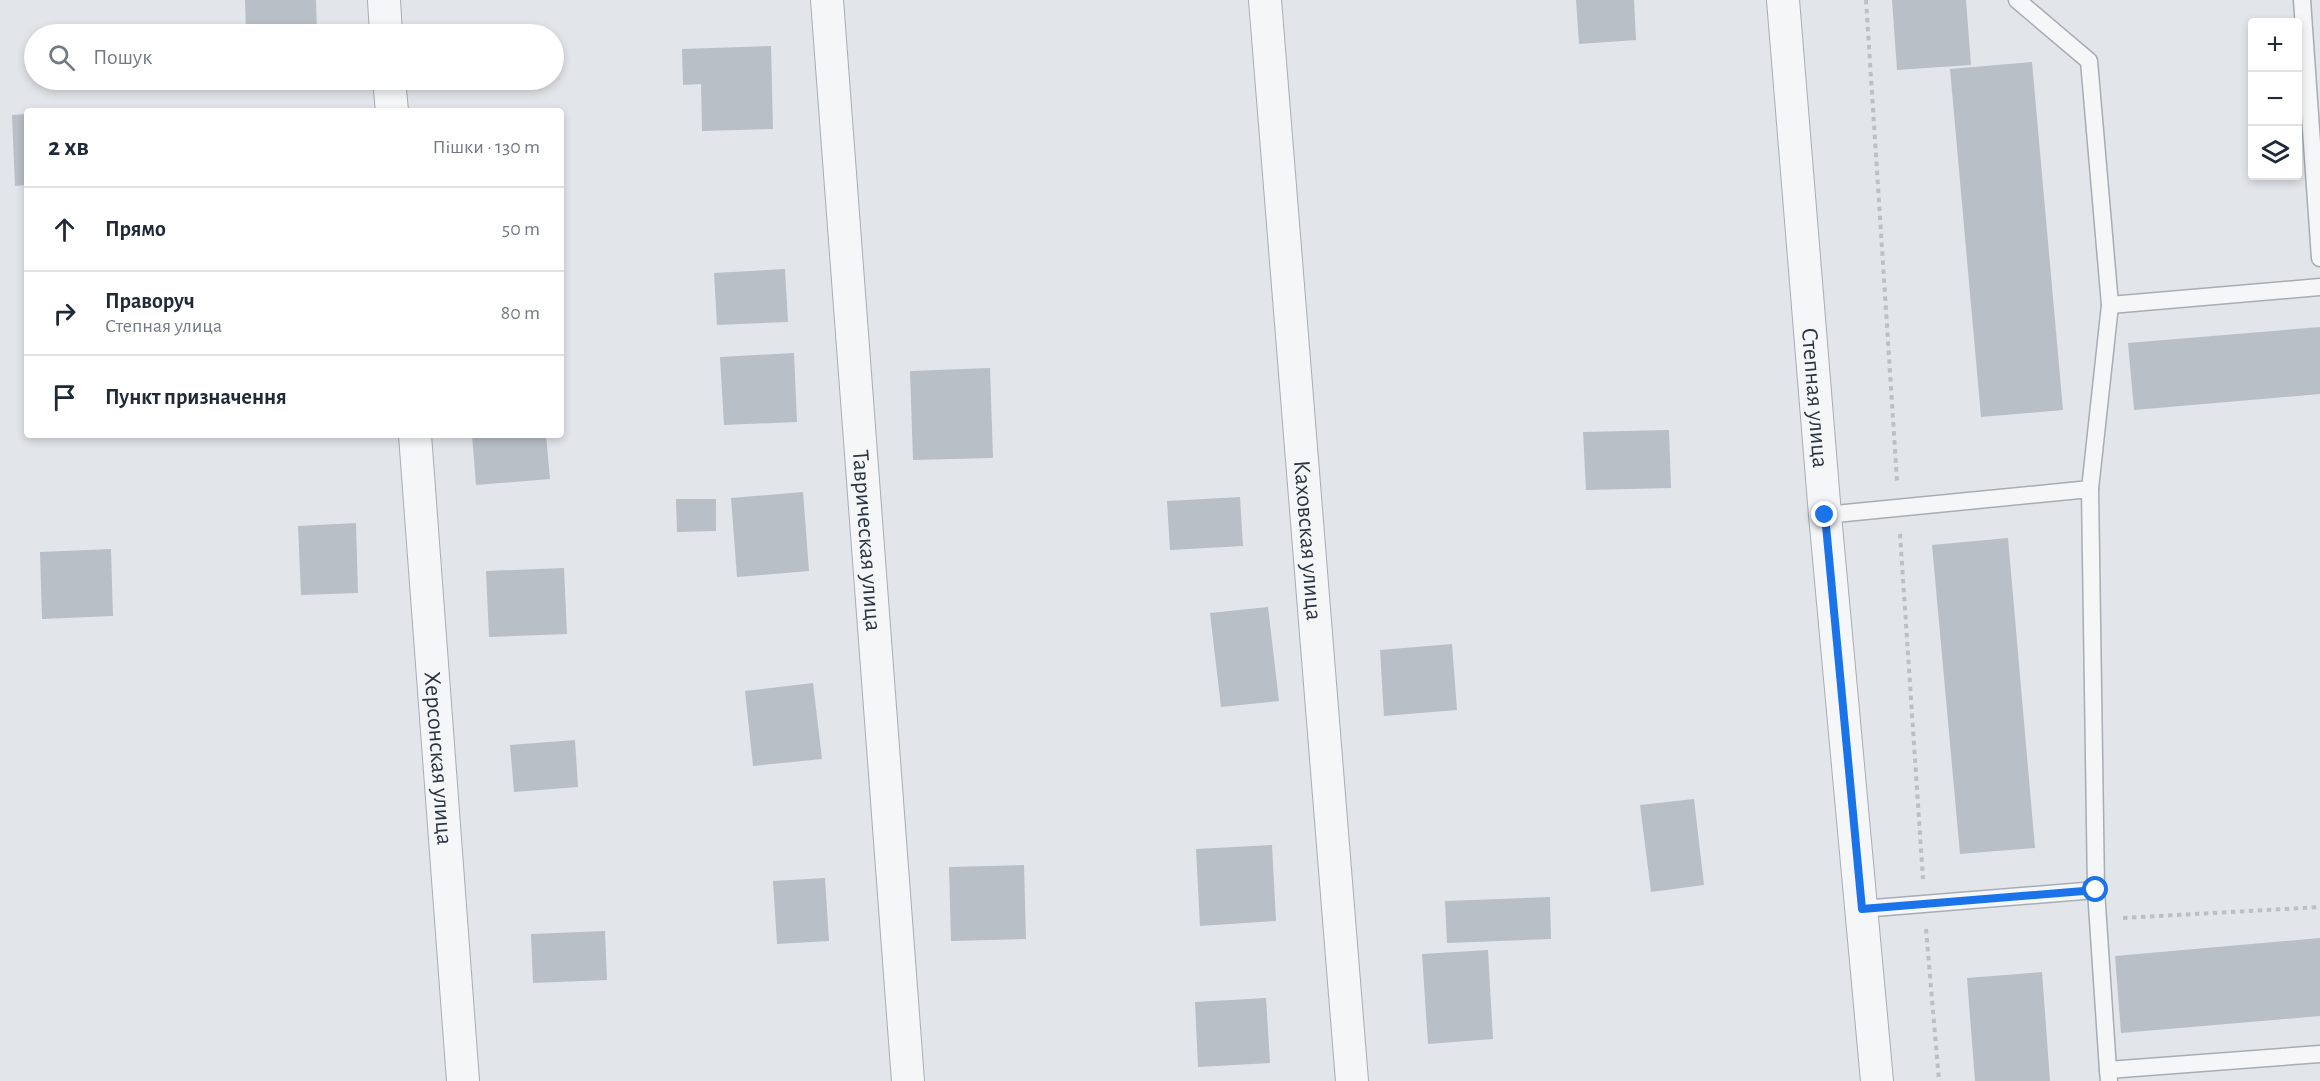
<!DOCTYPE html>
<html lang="uk">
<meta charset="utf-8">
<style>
body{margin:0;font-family:"Alegreya Sans",sans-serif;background:#f2f2f3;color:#1f2937}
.controls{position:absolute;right:18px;top:18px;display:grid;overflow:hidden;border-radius:6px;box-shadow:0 3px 9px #0003}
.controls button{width:54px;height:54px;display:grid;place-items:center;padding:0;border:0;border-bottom:2px solid #e0e1e3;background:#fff;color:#1f2937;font:30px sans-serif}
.stop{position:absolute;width:18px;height:18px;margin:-14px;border:4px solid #1a73e8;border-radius:50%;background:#fff}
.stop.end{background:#1a73e8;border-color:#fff;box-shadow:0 2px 6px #0008}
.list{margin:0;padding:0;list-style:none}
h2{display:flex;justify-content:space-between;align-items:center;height:78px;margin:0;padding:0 24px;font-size:26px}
h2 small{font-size:20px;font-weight:400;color:#747a83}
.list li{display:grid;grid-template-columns:39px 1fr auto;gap:18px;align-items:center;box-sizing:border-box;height:84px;padding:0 24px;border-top:2px solid #e0e1e3}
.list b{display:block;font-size:22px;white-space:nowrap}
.list p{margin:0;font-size:20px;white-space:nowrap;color:#747a83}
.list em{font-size:20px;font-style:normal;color:#747a83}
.icon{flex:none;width:33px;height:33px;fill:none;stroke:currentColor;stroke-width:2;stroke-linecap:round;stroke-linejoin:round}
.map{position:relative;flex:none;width:2320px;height:1081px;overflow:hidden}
.search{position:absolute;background:#fff;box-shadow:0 3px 9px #0003;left:24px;top:24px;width:540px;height:66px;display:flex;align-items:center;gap:15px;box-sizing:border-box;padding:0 21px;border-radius:33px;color:#747a83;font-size:22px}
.panel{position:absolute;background:#fff;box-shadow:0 3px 9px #0003;left:24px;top:108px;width:540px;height:330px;border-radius:6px}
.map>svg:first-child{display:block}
.building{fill:#b9bfc7}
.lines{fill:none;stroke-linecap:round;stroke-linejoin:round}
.lane-casing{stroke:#a7adb4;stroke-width:19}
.street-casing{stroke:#a7adb4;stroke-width:34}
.path{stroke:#bcc0c5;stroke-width:4;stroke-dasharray:4.5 4.5;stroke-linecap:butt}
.lane{stroke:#f5f6f8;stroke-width:16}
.street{stroke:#f5f6f8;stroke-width:32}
.route{stroke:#1a73e8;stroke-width:8}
.labels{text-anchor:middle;stroke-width:4.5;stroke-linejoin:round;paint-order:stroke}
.street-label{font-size:24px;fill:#2a3541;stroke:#f1f4f7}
</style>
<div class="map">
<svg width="2320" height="1081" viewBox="0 0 2320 1081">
<rect width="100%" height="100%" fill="#e2e6ea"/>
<!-- building -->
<g class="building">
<polygon points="245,0 316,0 317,34 246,34"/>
<polygon points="1576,0 1634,0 1636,40 1579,44"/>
<polygon points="1892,0 1966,0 1971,65 1897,70"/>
<polygon points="771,46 773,129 702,131 701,84 683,85 682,49"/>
<polygon points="2032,62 2063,410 1981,417 1950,69"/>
<polygon points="27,114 27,185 15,186 12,115"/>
<polygon points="785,269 788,322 717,325 714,273"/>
<polygon points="2320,327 2320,394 2134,410 2128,343"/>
<polygon points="794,353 797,422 724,425 720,357"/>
<polygon points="990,368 993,458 913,460 910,371"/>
<polygon points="1669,430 1671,488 1586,490 1583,432"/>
<polygon points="472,435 546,435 550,479 476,485"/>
<polygon points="803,492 809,571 737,577 731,498"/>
<polygon points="1240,497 1243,546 1170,550 1167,501"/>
<polygon points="676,499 716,499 716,531 677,532"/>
<polygon points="356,523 358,593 301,595 298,526"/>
<polygon points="2008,538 2035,848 1960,854 1932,545"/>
<polygon points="111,549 113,616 42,619 40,552"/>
<polygon points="564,568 567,634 489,637 486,571"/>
<polygon points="1268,607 1279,701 1221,707 1210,613"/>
<polygon points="1452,644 1457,710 1384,716 1380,650"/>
<polygon points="813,683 822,759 753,766 745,691"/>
<polygon points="575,740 578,787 514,792 510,745"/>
<polygon points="1694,799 1704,885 1651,892 1640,805"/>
<polygon points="1272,845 1276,921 1200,926 1196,849"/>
<polygon points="1024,865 1026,939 951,941 949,867"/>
<polygon points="825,878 829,941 777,944 773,881"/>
<polygon points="1550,897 1551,939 1447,943 1445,901"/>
<polygon points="605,931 607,980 533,983 531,934"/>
<polygon points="2320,938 2320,1016 2121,1033 2115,956"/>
<polygon points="1488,950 1493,1039 1428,1044 1422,954"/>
<polygon points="2042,972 2050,1081 1975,1081 1967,978"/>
<polygon points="1266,998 1270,1063 1198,1067 1195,1002"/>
</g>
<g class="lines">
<defs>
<g id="lane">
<polyline points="2017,0 2089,61 2110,305 2090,489 2096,890 2108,1070"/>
<polyline points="2302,0 2320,258"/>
<polyline points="2110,305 2320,287"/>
<polyline points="1825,515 2090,489"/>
<polyline points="1862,909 2096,890"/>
<polyline points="2109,1081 2108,1070 2320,1054"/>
</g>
<g id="street">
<polyline points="384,0 386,34"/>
<path id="s1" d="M827,0L908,1081"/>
<path id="s2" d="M1265,0L1352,1081"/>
<path id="s3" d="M1783,0L1825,515L1877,1081"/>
<polyline points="389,80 392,111"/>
<path id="s4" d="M415,435L463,1081"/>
</g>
</defs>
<!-- lane casing -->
<use href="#lane" class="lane-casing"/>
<!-- street casing -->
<use href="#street" class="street-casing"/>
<!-- path -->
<g class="path">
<polyline points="1866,0 1897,481"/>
<polyline points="1900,534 1923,879"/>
<polyline points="2123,918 2320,907"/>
<polyline points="1926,929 1939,1081"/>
</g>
<!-- lane -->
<use href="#lane" class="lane"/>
<!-- street -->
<use href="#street" class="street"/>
</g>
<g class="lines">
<!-- route -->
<polyline class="route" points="1825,515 1862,909 2096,890"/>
</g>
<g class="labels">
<!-- street labels -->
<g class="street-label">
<text dy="8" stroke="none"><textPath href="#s3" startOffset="399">Степная улица</textPath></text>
<text dy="8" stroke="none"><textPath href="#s1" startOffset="542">Таврическая улица</textPath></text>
<text dy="8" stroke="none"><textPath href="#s2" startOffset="542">Каховская улица</textPath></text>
<text dy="8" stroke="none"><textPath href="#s4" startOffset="324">Херсонская улица</textPath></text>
</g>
</g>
</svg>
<div class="controls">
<button>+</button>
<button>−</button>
<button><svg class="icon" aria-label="layers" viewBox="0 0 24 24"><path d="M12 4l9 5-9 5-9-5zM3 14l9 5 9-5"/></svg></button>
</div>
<div class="stop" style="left:2096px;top:890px"></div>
<div class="stop end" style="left:1825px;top:515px"></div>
<div class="search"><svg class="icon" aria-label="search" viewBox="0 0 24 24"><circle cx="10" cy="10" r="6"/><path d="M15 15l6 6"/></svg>Пошук</div>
<section class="panel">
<h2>2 хв<small>Пішки · 130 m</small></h2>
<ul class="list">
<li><svg class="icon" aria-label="ahead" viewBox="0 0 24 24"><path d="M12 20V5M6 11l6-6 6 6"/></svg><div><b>Прямо</b></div><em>50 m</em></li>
<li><svg class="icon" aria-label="right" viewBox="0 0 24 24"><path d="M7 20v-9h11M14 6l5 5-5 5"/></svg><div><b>Праворуч</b><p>Степная улица</p></div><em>80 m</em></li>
<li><svg class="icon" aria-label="arrive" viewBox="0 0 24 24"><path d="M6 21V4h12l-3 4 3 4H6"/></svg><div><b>Пункт призначення</b></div></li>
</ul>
</section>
</div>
